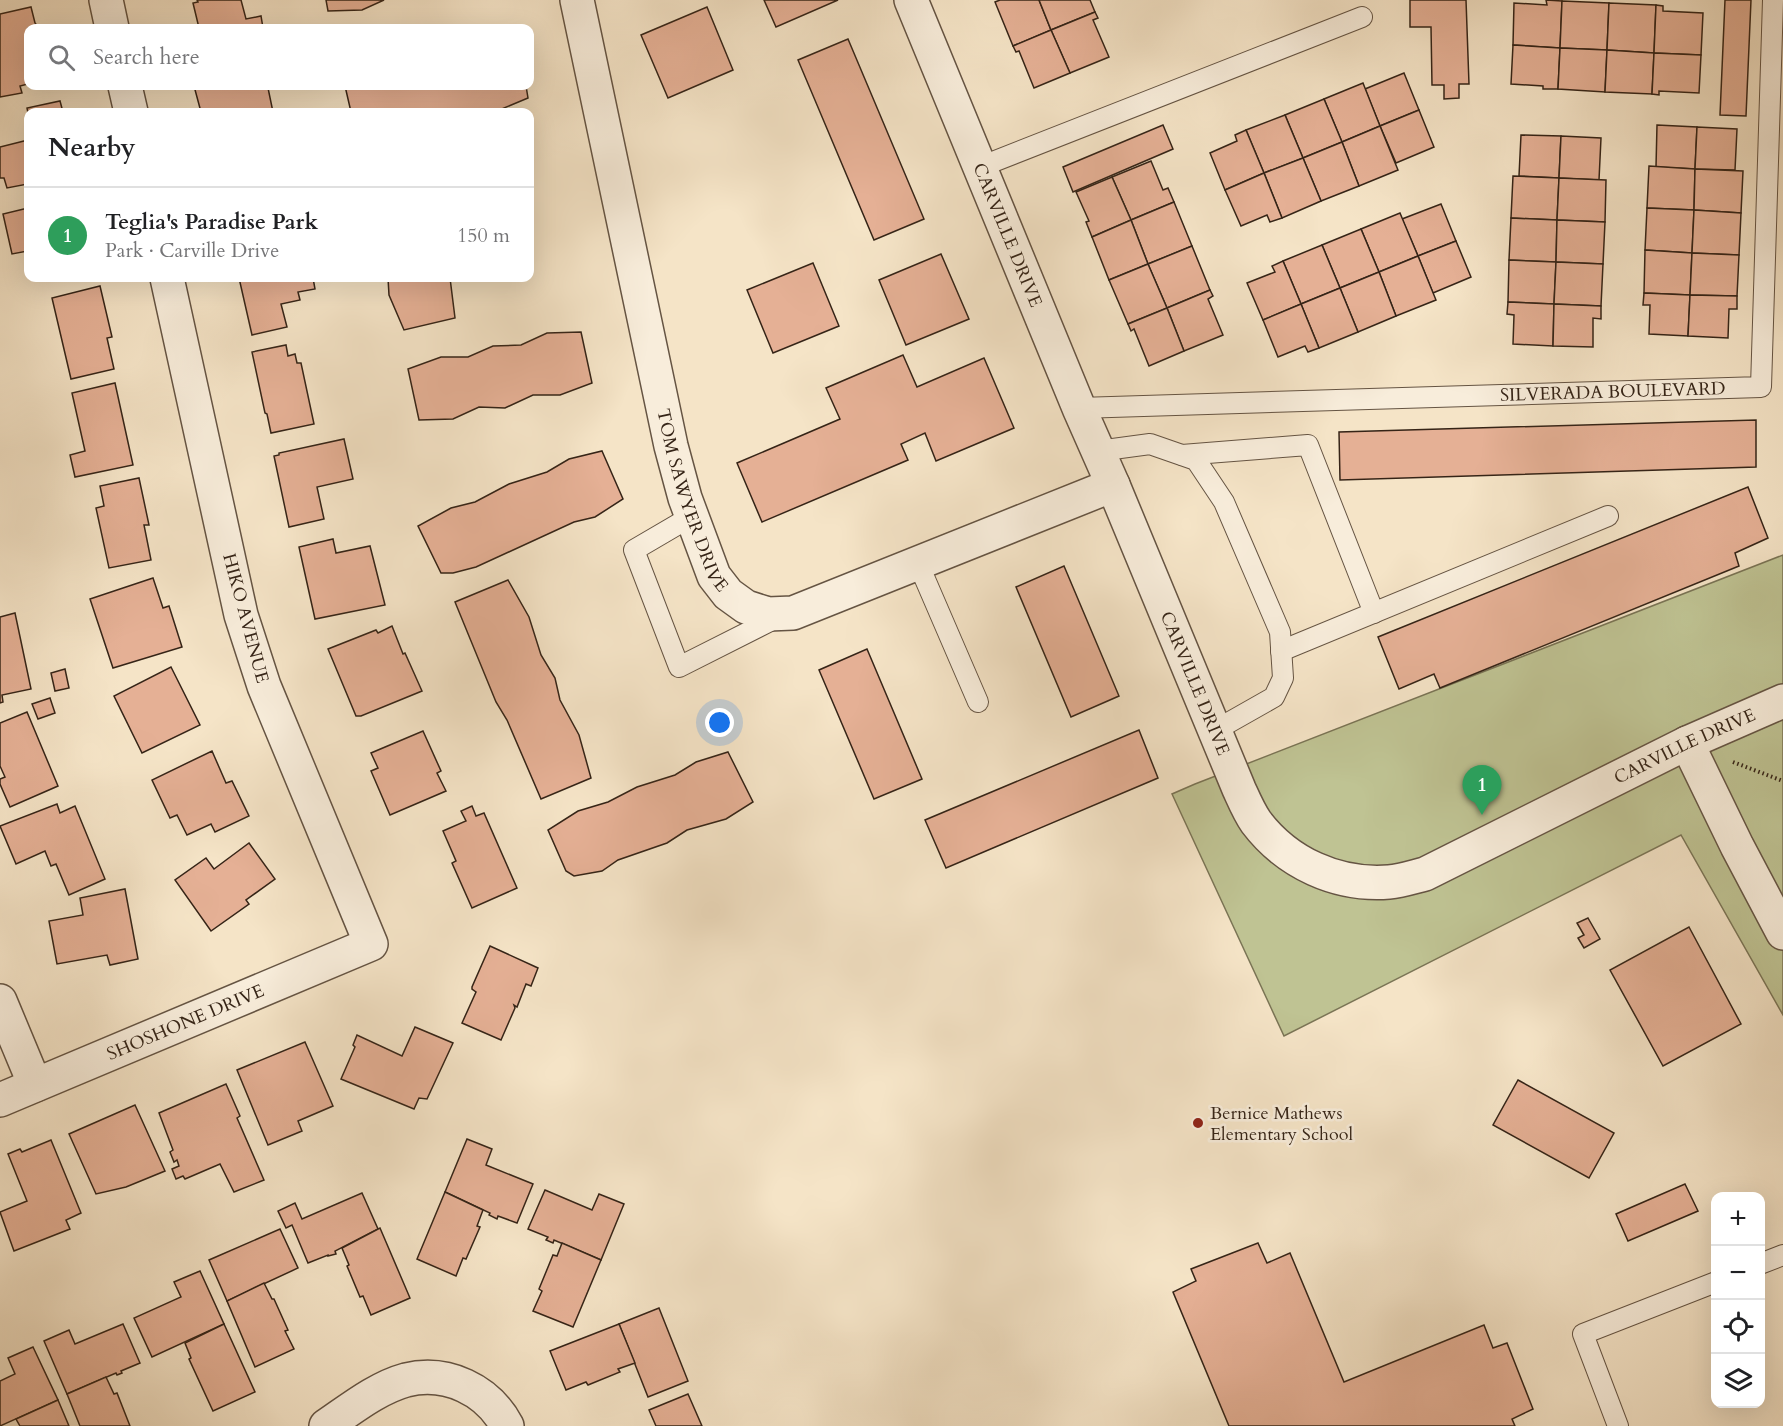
<!DOCTYPE html>
<meta charset="utf-8">
<style>
body{margin:0;font-family:Cardo,serif;background:#f2f2f2;color:#202124}
.controls{position:absolute;right:18px;bottom:18px;display:grid;overflow:hidden;border-radius:12px;box-shadow:0 6px 24px #0002}
.controls button{width:54px;height:54px;display:grid;place-items:center;padding:0;border:0;border-bottom:2px solid #e0e0e0;background:#fff;color:#202124;font:30px sans-serif}
.you{position:absolute;left:720px;top:723px;width:21px;height:21px;margin:-15px;border:4px solid #fff;border-radius:50%;background:#1a73e8;box-shadow:0 0 0 9px #1a73e833}
.badge{display:grid;place-items:center;width:39px;height:39px;border-radius:50%;background:#111827;color:#fff;font-size:20px;font-weight:700}
.pin{position:absolute;translate:-50% -50px;filter:drop-shadow(0 2px 3px #0008)}
.pin::after{content:'';position:absolute;top:32px;width:21px;height:18px;background:inherit;clip-path:polygon(0 0,100% 0,50% 100%)}
.list{margin:0;padding:0;list-style:none}
h2{display:flex;justify-content:space-between;align-items:center;height:78px;margin:0;padding:0 24px;font-size:26px}
h2 small{font-size:20px;font-weight:400;color:#757577}
.list li{display:grid;grid-template-columns:39px 1fr auto;gap:18px;align-items:center;box-sizing:border-box;height:96px;padding:0 24px;border-top:2px solid #e0e0e0}
.list b{display:block;font-size:22px;white-space:nowrap}
.list p{margin:0;font-size:20px;white-space:nowrap;color:#757577}
.list em{font-size:20px;font-style:normal;color:#757577}
.icon{flex:none;width:33px;height:33px;fill:none;stroke:currentColor;stroke-width:2;stroke-linecap:round;stroke-linejoin:round}
.map{position:relative;flex:none;width:1783px;height:1426px;overflow:hidden}
.search{position:absolute;background:#fff;box-shadow:0 6px 24px #0002;left:24px;top:24px;width:510px;height:66px;display:flex;align-items:center;gap:15px;box-sizing:border-box;padding:0 21px;border-radius:12px;color:#757577;font-size:22px}
.panel{position:absolute;background:#fff;box-shadow:0 6px 24px #0002;left:24px;top:108px;width:510px;height:174px;border-radius:12px}
.map>svg:first-child{display:block}
.green{fill:#bfc393;stroke:#7a7455;stroke-width:1.5}
.building{fill:#e5b095;stroke:#352417;stroke-width:1.5}
.lines{fill:none;stroke-linecap:round;stroke-linejoin:round}
.service-casing{stroke:#655443;stroke-width:22}
.minor-casing{stroke:#655443;stroke-width:36}
.path{stroke:#352417;stroke-width:4;stroke-dasharray:1.5 3;stroke-linecap:butt}
.service{stroke:#f8eddb;stroke-width:20}
.minor{stroke:#f8eddb;stroke-width:33}
.poi-dot{fill:#8f2418;stroke:#f8eddb;stroke-width:2}
.labels{text-anchor:middle;stroke-width:5;stroke-linejoin:round;paint-order:stroke}
.street-label{font-size:18px;fill:#352417;stroke:#f8eddb}
.poi-label{font-size:18px;fill:#352417;stroke:#f8eddb;text-anchor:start}
</style>
<div class="map">
<svg width="1783" height="1426" viewBox="0 0 1783 1426">
<rect width="100%" height="100%" fill="#f5e4c7"/>
<filter id="stains"><feTurbulence type="fractalNoise" baseFrequency=".00333" numOctaves="4"/><feColorMatrix values="0 0 0 0 .2 0 0 0 0 .09 0 0 0 0 .02 0 0 0 .5 -.17"/></filter>
<radialGradient id="worn" r=".72"><stop offset=".6" stop-color="#630" stop-opacity="0"/><stop offset="1" stop-color="#630" stop-opacity=".3"/></radialGradient>
<!-- green -->
<polygon class="green" points="1783,555 1783,1015 1681,835 1284,1036 1172,794 1195,784"/>
<!-- building -->
<g class="building">
<polygon points="197,0 241,0 246,19 261,16 263,28 199,28 193,3 198,2"/>
<polygon points="326,0 384,0 362,10 328,11"/>
<polygon points="764,0 838,0 776,27"/>
<polygon points="1000,0 1039,0 1051,30 1013,46 995,2"/>
<polygon points="1039,0 1090,0 1095,12 1051,30"/>
<polygon points="1410,0 1466,0 1469,84 1459,84 1459,98 1444,99 1444,85 1432,85 1431,27 1410,27"/>
<polygon points="1546,0 1562,1 1560,48 1513,45 1514,3 1547,5"/>
<polygon points="1725,0 1751,0 1746,116 1720,115"/>
<polygon points="1562,1 1609,3 1607,50 1560,48"/>
<polygon points="1609,3 1656,5 1654,53 1607,50"/>
<polygon points="1656,5 1663,6 1663,11 1703,13 1701,55 1654,53"/>
<polygon points="31,7 35,23 39,28 28,28 28,84 20,86 22,93 0,97 0,14"/>
<polygon points="707,7 733,70 668,98 641,35"/>
<polygon points="1095,12 1098,18 1093,20 1109,57 1070,73 1051,30"/>
<polygon points="1051,30 1070,73 1034,88 1019,51 1016,52 1013,46"/>
<polygon points="848,39 924,219 874,240 798,60"/>
<polygon points="1513,45 1560,48 1558,89 1543,89 1543,86 1511,84"/>
<polygon points="1560,48 1607,50 1605,92 1558,89"/>
<polygon points="1607,50 1654,53 1652,94 1605,92"/>
<polygon points="1654,53 1701,55 1699,93 1659,91 1659,95 1652,94"/>
<polygon points="1404,73 1419,110 1380,126 1365,89"/>
<polygon points="1363,83 1380,126 1342,142 1324,99"/>
<polygon points="194,86 271,86 271,88 268,88 273,112 201,112"/>
<polygon points="345,86 526,86 528,98 497,111 351,112"/>
<polygon points="1324,99 1342,142 1303,158 1285,115"/>
<polygon points="60,101 63,112 28,113 27,108"/>
<polygon points="1419,110 1434,147 1396,163 1380,126"/>
<polygon points="1285,115 1303,158 1264,173 1246,130"/>
<polygon points="1163,125 1173,149 1073,192 1063,167"/>
<polygon points="1657,125 1697,127 1695,169 1656,167"/>
<polygon points="1380,126 1398,170 1359,186 1342,142"/>
<polygon points="1697,127 1737,129 1735,170 1695,169"/>
<polygon points="1246,130 1264,173 1225,190 1210,153 1237,141 1235,135"/>
<polygon points="1521,135 1561,136 1559,178 1519,176"/>
<polygon points="1561,136 1601,138 1599,180 1559,178"/>
<polygon points="28,140 28,184 7,188 4,178 0,178 0,147"/>
<polygon points="1342,142 1359,186 1321,201 1303,158"/>
<polygon points="1303,158 1321,201 1282,218 1264,173"/>
<polygon points="1151,161 1163,190 1168,188 1174,202 1131,220 1112,177"/>
<polygon points="1649,166 1695,169 1694,210 1647,208"/>
<polygon points="1695,169 1743,171 1741,213 1694,210"/>
<polygon points="1264,173 1282,218 1270,222 1267,215 1241,226 1225,190"/>
<polygon points="1513,176 1559,178 1557,220 1511,218"/>
<polygon points="1112,177 1131,220 1092,237 1086,222 1089,221 1076,192"/>
<polygon points="1559,178 1606,180 1605,222 1557,220"/>
<polygon points="1174,202 1192,246 1148,264 1131,220"/>
<polygon points="1441,204 1456,241 1418,256 1402,219"/>
<polygon points="28,208 28,251 12,254 3,214"/>
<polygon points="1647,208 1694,210 1692,253 1645,250"/>
<polygon points="1694,210 1741,213 1739,255 1692,253"/>
<polygon points="1400,213 1418,256 1379,272 1361,229"/>
<polygon points="1511,218 1557,220 1556,262 1509,260"/>
<polygon points="1131,220 1148,264 1109,280 1092,237"/>
<polygon points="1557,220 1605,222 1603,264 1556,262"/>
<polygon points="1361,229 1379,272 1340,288 1322,245"/>
<polygon points="1456,241 1471,277 1433,293 1418,256"/>
<polygon points="1322,245 1340,288 1301,304 1283,261"/>
<polygon points="1192,246 1210,290 1167,308 1148,264"/>
<polygon points="1645,250 1692,253 1690,295 1644,293"/>
<polygon points="1692,253 1739,255 1737,296 1690,295"/>
<polygon points="941,254 969,319 906,345 879,280"/>
<polygon points="1418,256 1436,300 1396,316 1379,272"/>
<polygon points="1509,260 1556,262 1554,304 1508,302"/>
<polygon points="1283,261 1301,304 1263,320 1247,283 1275,272 1272,266"/>
<polygon points="1556,262 1603,264 1601,306 1554,304"/>
<polygon points="813,263 839,326 773,353 747,290"/>
<polygon points="1148,264 1167,308 1128,324 1109,280"/>
<polygon points="1379,272 1396,316 1358,332 1340,288"/>
<polygon points="239,278 313,278 315,289 298,292 300,300 281,304 287,327 252,335"/>
<polygon points="388,278 450,278 455,318 404,330 389,295"/>
<polygon points="100,286 112,337 107,338 114,369 71,379 52,298"/>
<polygon points="1340,288 1358,332 1319,348 1301,304"/>
<polygon points="1210,290 1213,296 1208,299 1223,335 1184,351 1167,308"/>
<polygon points="1644,293 1690,295 1688,336 1649,334 1650,305 1643,305"/>
<polygon points="1690,295 1737,296 1737,309 1729,309 1728,338 1688,336"/>
<polygon points="1508,302 1554,304 1553,346 1513,344 1514,315 1507,314"/>
<polygon points="1301,304 1319,348 1308,352 1305,346 1278,357 1263,320"/>
<polygon points="1554,304 1601,306 1601,319 1593,318 1593,347 1553,346"/>
<polygon points="1167,308 1184,351 1149,366 1134,329 1131,331 1128,324"/>
<polygon points="581,332 592,383 560,395 533,395 505,408 479,407 453,419 419,420 408,369 441,357 468,357 493,346 521,345 547,333"/>
<polygon points="286,345 288,356 295,354 297,363 301,363 314,424 271,433 267,414 265,413 252,352"/>
<polygon points="903,355 917,387 984,358 1014,428 936,461 925,433 901,444 908,460 762,522 737,463 840,419 826,388"/>
<polygon points="115,383 133,465 75,477 70,455 85,451 72,393"/>
<polygon points="1756,420 1756,467 1340,480 1339,432"/>
<polygon points="344,439 353,479 317,487 324,519 289,527 274,456 279,455 279,453"/>
<polygon points="602,451 623,499 595,517 574,522 476,567 453,573 441,573 418,526 451,508 475,502 509,484 547,472 569,459"/>
<polygon points="139,478 149,525 144,525 151,560 109,568 96,508 104,506 100,486"/>
<polygon points="1748,487 1768,538 1735,553 1739,566 1440,688 1434,674 1399,689 1378,637"/>
<polygon points="333,539 336,553 370,546 385,605 315,619 299,547"/>
<polygon points="1064,566 1119,696 1071,717 1016,587"/>
<polygon points="153,578 163,608 169,606 182,647 113,668 90,599"/>
<polygon points="508,580 529,617 541,655 555,678 560,700 579,735 591,778 541,799 507,720 496,702 455,602"/>
<polygon points="15,613 31,689 2,695 3,702 0,703 0,617"/>
<polygon points="392,626 403,654 405,653 422,691 361,716 356,716 328,649 376,630 378,633"/>
<polygon points="867,649 922,779 874,799 819,670"/>
<polygon points="171,667 200,725 142,753 114,696"/>
<polygon points="65,669 69,688 55,691 51,673"/>
<polygon points="50,698 55,713 38,719 32,704"/>
<polygon points="27,712 58,786 10,807 0,784 0,779 5,777 0,766 0,723"/>
<polygon points="1139,730 1158,778 946,868 925,820"/>
<polygon points="423,731 441,771 437,773 446,791 390,815 371,771 378,768 371,753"/>
<polygon points="212,751 226,783 232,781 249,816 215,832 211,824 187,835 177,815 170,818 152,780"/>
<polygon points="728,752 753,802 726,819 687,830 667,843 618,860 602,871 574,876 566,871 548,830 578,811 608,802 637,787 675,775 696,762"/>
<polygon points="57,804 60,813 75,806 105,879 69,895 56,864 51,866 45,851 16,864 0,826"/>
<polygon points="472,806 476,816 484,813 517,888 472,908 452,863 456,861 443,831 466,821 461,811"/>
<polygon points="249,843 275,879 246,900 249,904 211,931 175,880 206,858 214,869"/>
<polygon points="125,889 138,959 110,965 107,955 57,964 49,921 83,915 80,898"/>
<polygon points="1588,918 1600,939 1584,948 1578,938 1584,935 1577,923"/>
<polygon points="1689,927 1741,1024 1663,1066 1610,970"/>
<polygon points="490,946 538,968 531,986 526,984 517,1007 514,1005 515,1008 501,1040 462,1023 476,992 472,989 472,987"/>
<polygon points="415,1027 453,1043 427,1099 419,1098 414,1109 341,1079 355,1047 353,1045 357,1035 402,1056"/>
<polygon points="305,1042 333,1106 298,1121 302,1131 268,1145 237,1070"/>
<polygon points="1518,1080 1614,1133 1589,1178 1493,1125"/>
<polygon points="226,1084 240,1116 237,1118 264,1180 234,1192 220,1164 185,1179 183,1176 176,1179 172,1169 179,1166 177,1160 174,1162 170,1152 173,1150 159,1113"/>
<polygon points="135,1105 165,1171 126,1187 96,1194 69,1134"/>
<polygon points="467,1139 492,1149 486,1165 533,1184 517,1223 498,1216 497,1219 489,1215 490,1213 445,1192"/>
<polygon points="51,1140 81,1213 66,1220 70,1229 14,1251 0,1212 27,1201 8,1154 20,1149 22,1152"/>
<polygon points="1685,1184 1698,1211 1628,1241 1616,1214"/>
<polygon points="545,1190 592,1210 599,1194 624,1204 601,1260 554,1240 553,1243 546,1240 548,1237 528,1229"/>
<polygon points="445,1192 483,1210 477,1226 480,1227 466,1259 463,1258 456,1276 417,1259"/>
<polygon points="362,1193 378,1229 335,1251 336,1254 328,1256 328,1255 308,1263 292,1225 286,1228 278,1211 295,1203 302,1219"/>
<polygon points="380,1228 410,1298 371,1315 363,1296 360,1297 347,1266 349,1265 342,1248"/>
<polygon points="280,1229 298,1268 227,1301 209,1260"/>
<polygon points="562,1243 601,1260 573,1327 533,1311 542,1291 539,1289 553,1255 557,1256"/>
<polygon points="1258,1243 1267,1263 1290,1253 1344,1382 1484,1325 1493,1348 1507,1343 1533,1409 1512,1419 1515,1426 1229,1426 1173,1292 1196,1281 1191,1269"/>
<polygon points="200,1271 224,1324 152,1357 134,1318 181,1297 174,1282"/>
<polygon points="264,1283 272,1299 274,1299 288,1330 285,1331 294,1349 255,1367 227,1301"/>
<polygon points="659,1308 688,1381 648,1397 619,1324"/>
<polygon points="123,1324 140,1363 121,1371 122,1373 117,1375 116,1373 67,1394 44,1341 69,1330 75,1344"/>
<polygon points="224,1324 255,1392 213,1411 189,1359 191,1358 185,1343"/>
<polygon points="619,1324 635,1363 618,1369 620,1372 588,1385 586,1382 566,1390 550,1351"/>
<polygon points="33,1347 58,1400 0,1426 0,1381 15,1374 8,1358"/>
<polygon points="106,1377 114,1394 117,1393 130,1426 80,1426 67,1394"/>
<polygon points="688,1394 702,1426 656,1426 649,1410"/>
<polygon points="58,1400 69,1426 20,1426 16,1419"/>
</g>
<g class="lines">
<defs>
<g id="service">
<polyline points="980,167 1362,17"/>
<path id="s1" d="M1079,408L1761,387L1773,0"/>
<polyline points="1098,451 1150,444 1196,460 1224,502 1280,632 1283,678 1274,697 1214,731"/>
<polyline points="1182,455 1308,445 1374,613"/>
<polyline points="692,516 634,550 679,667 780,616"/>
<polyline points="918,563 978,702"/>
<polyline points="1281,651 1608,516"/>
<polyline points="1760,1264 1783,1255"/>
<polyline points="1618,1426 1583,1334 1716,1282"/>
</g>
<g id="minor">
<polyline points="106,0 112,28"/>
<path id="s2" d="M577,0L671,446L685,498L714,576L728,594L746,607L768,614L793,613L1113,485"/>
<path id="s3" d="M911,0L1079,408L1113,485L1239,789C1244,800 1249,812 1256,822C1287,863 1337,886 1389,882C1401,881 1413,877 1425,874L1687,743L1783,701"/>
<polyline points="125,86 131,112"/>
<polyline points="1687,743 1737,846 1783,933"/>
<polyline points="0,1001 35,1085"/>
<path id="s4" d="M0,1100L371,944L264,686L241,615L167,278"/>
<path d="M326,1426C351,1409 377,1388 406,1380C447,1370 488,1390 507,1426"/>
</g>
</defs>
<!-- service casing -->
<use href="#service" class="service-casing"/>
<!-- minor casing -->
<use href="#minor" class="minor-casing"/>
<!-- path -->
<polyline class="path" points="1733,762 1783,781"/>
<!-- service -->
<use href="#service" class="service"/>
<!-- minor -->
<use href="#minor" class="minor"/>
</g>
<!-- markers -->
<circle class="poi-dot" cx="1198" cy="1123" r="6"/>
<g class="labels">
<!-- street labels -->
<g class="street-label">
<text dy="6" stroke="none"><textPath href="#s3" startOffset="254">CARVILLE DRIVE</textPath></text>
<text dy="6" stroke="none"><textPath href="#s1" startOffset="534">SILVERADA BOULEVARD</textPath></text>
<text dy="6" stroke="none"><textPath href="#s2" startOffset="514">TOM SAWYER DRIVE</textPath></text>
<text transform="translate(246 618) rotate(75)" y="6">HIKO AVENUE</text>
<text dy="6" stroke="none"><textPath href="#s3" startOffset="740">CARVILLE DRIVE</textPath></text>
<text dy="6" stroke="none"><textPath href="#s3" startOffset="1370">CARVILLE DRIVE</textPath></text>
<text dy="6" stroke="none"><textPath href="#s4" startOffset="201">SHOSHONE DRIVE</textPath></text>
</g>
<!-- poi labels -->
<g class="poi-label">
<text x="1210" y="1119">Bernice Mathews<tspan x="1210" dy="21">Elementary School</tspan></text>
</g>
</g>
<rect width="100%" height="100%" filter="url(#stains)"/>
<rect width="100%" height="100%" fill="url(#worn)"/>
</svg>
<div class="controls">
<button>+</button>
<button>−</button>
<button><svg class="icon" aria-label="locate" viewBox="0 0 24 24"><circle cx="12" cy="12" r="6"/><path d="M12 2v4M12 18v4M2 12h4M18 12h4"/></svg></button>
<button><svg class="icon" aria-label="layers" viewBox="0 0 24 24"><path d="M12 4l9 5-9 5-9-5zM3 14l9 5 9-5"/></svg></button>
</div>
<div class="you"></div>
<div class="pin badge" style="left:1482px;top:815px;background:#2e9e5b">1</div>
<div class="search"><svg class="icon" aria-label="search" viewBox="0 0 24 24"><circle cx="10" cy="10" r="6"/><path d="M15 15l6 6"/></svg>Search here</div>
<section class="panel">
<h2>Nearby<small></small></h2>
<ul class="list">
<li><span class="badge" style="background:#2e9e5b">1</span><div><b>Teglia's Paradise Park</b><p>Park · Carville Drive</p></div><em>150 m</em></li>
</ul>
</section>
</div>
